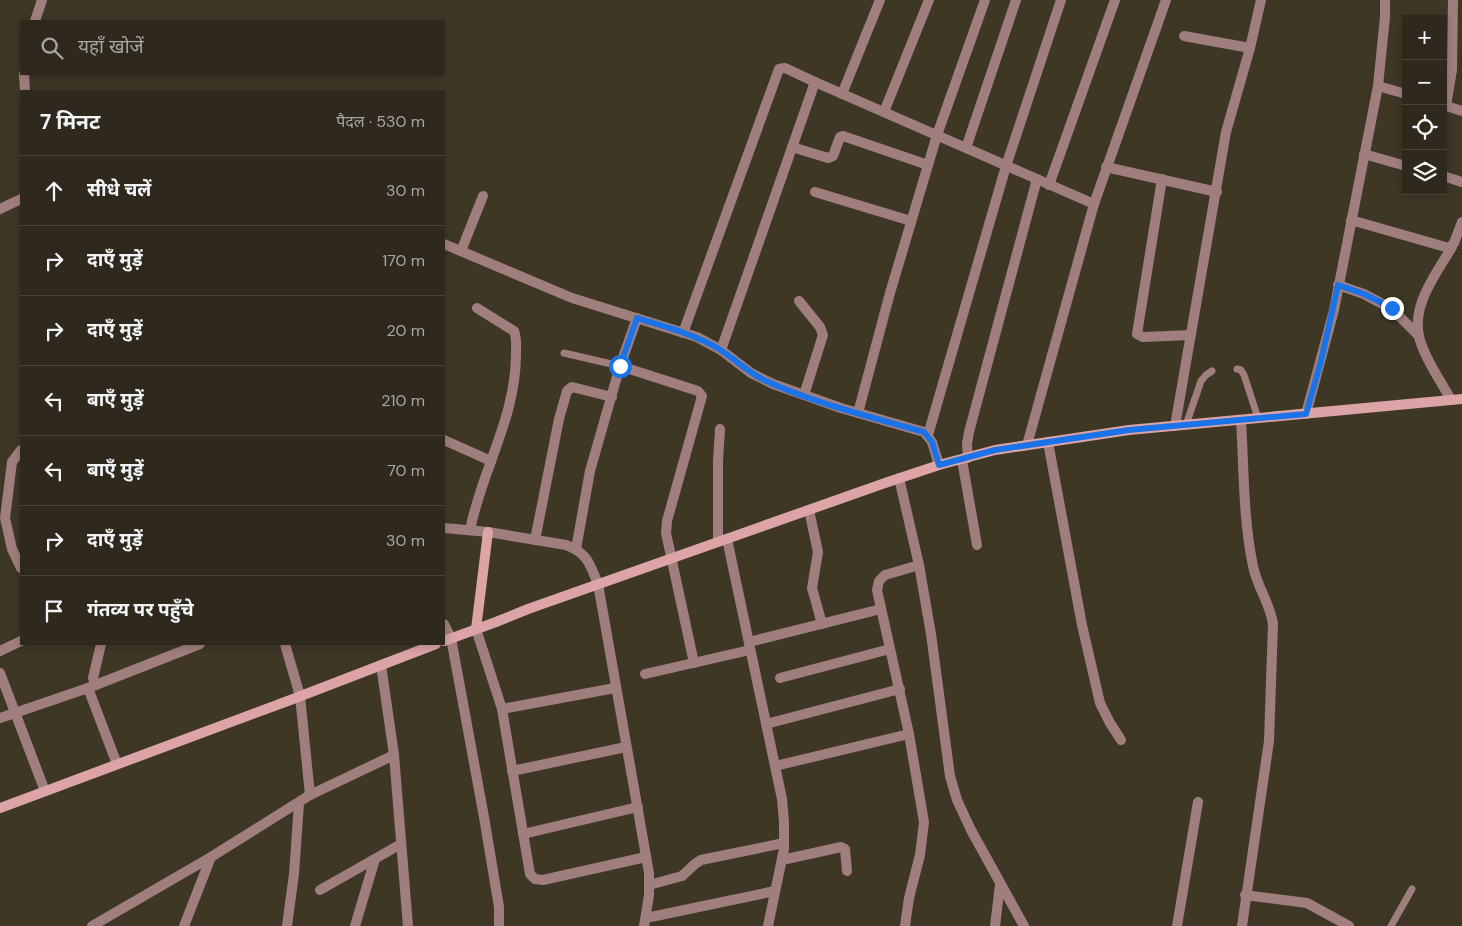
<!DOCTYPE html>
<html lang="hi">
<meta charset="utf-8">
<style>
body{margin:0;font-family:"DM Sans","Noto Sans Devanagari",sans-serif;background:#363125;color:#f1f3f6}
.controls{position:absolute;right:15px;top:15px;display:grid;overflow:hidden;border-radius:0px;box-shadow:0 2px 8px #0003}
.controls button{width:45px;height:45px;display:grid;place-items:center;padding:0;border:0;border-bottom:1px solid #49453b;background:#2e291c;color:#f1f3f6;font:25px sans-serif}
.stop{position:absolute;width:15px;height:15px;margin:-11px;border:4px solid #1a73e8;border-radius:50%;background:#fff}
.stop.end{background:#1a73e8;border-color:#fff;box-shadow:0 1px 5px #0008}
.list{margin:0;padding:0;list-style:none}
h2{display:flex;justify-content:space-between;align-items:center;height:65px;margin:0;padding:0 20px;font-size:21px}
h2 small{font-size:16px;font-weight:400;color:#a7a6a3}
.list li{display:grid;grid-template-columns:32px 1fr auto;gap:15px;align-items:center;box-sizing:border-box;height:70px;padding:0 20px;border-top:1px solid #49453b}
.list b{display:block;font-size:19px;white-space:nowrap}
.list em{font-size:16px;font-style:normal;color:#a7a6a3}
.icon{flex:none;width:28px;height:28px;fill:none;stroke:currentColor;stroke-width:2;stroke-linecap:round;stroke-linejoin:round}
.map{position:relative;flex:none;width:1462px;height:926px;overflow:hidden}
.search{position:absolute;background:#2e291c;box-shadow:0 2px 8px #0003;left:20px;top:20px;width:425px;height:55px;display:flex;align-items:center;gap:12px;box-sizing:border-box;padding:0 18px;border-radius:0px;color:#a7a6a3;font-size:19px}
.panel{position:absolute;background:#2e291c;box-shadow:0 2px 8px #0003;left:20px;top:90px;width:425px;height:555px;border-radius:0px}
.map>svg:first-child{display:block}
.lines{fill:none;stroke-linecap:round;stroke-linejoin:round}
.service{stroke:#a17e7e;stroke-width:7}
.minor{stroke:#a17e7e;stroke-width:10}
.secondary{stroke:#dca4a6;stroke-width:10}
.route{stroke:#1a73e8;stroke-width:6}
</style>
<div class="map">
<svg width="1462" height="926" viewBox="0 0 1462 926">
<rect width="100%" height="100%" fill="#3e3726"/>
<g class="lines">
<!-- service -->
<g class="service">
<polyline points="564,353 620,366"/>
<polyline points="1237,369 1241,370 1244,375 1258,418"/>
<polyline points="1186,425 1201,381 1206,375 1212,371"/>
<polyline points="1391,926 1412,889"/>
</g>
<!-- minor -->
<g class="minor">
<polyline points="35,21 42,0"/>
<polyline points="1184,36 1250,48"/>
<polyline points="24,74 25,91"/>
<polyline points="1378,86 1406,94"/>
<polyline points="842,94 880,0"/>
<polyline points="1443,105 1462,111"/>
<polyline points="1446,106 1452,70 1453,0"/>
<polyline points="884,112 929,0"/>
<polyline points="792,147 828,158 833,156 840,137 843,136 928,165"/>
<polyline points="966,148 1016,0"/>
<polyline points="1364,154 1406,166"/>
<polyline points="1106,167 1217,192"/>
<polyline points="1443,176 1462,182"/>
<polyline points="1162,179 1137,334 1143,337 1191,335"/>
<polyline points="1049,185 1115,0"/>
<polyline points="815,192 911,221"/>
<polyline points="0,209 21,199"/>
<polyline points="1351,220 1449,248 1454,243 1462,222"/>
<polyline points="444,244 572,298 697,337 721,350 751,373 773,384 841,408 924,432 932,442 939,465"/>
<polyline points="461,251 483,196"/>
<polyline points="1338,285 1364,294 1392,309 1419,336"/>
<polyline points="799,301 820,327 823,335 804,395"/>
<polyline points="683,333 779,69 785,68 815,82"/>
<polyline points="721,350 815,82 1094,204"/>
<polyline points="620,366 698,391 702,396 667,521 666,533 694,663"/>
<path d="M1451,400C1442,383 1429,365 1422,346C1407,310 1435,276 1452,247"/>
<polyline points="858,413 890,293 937,135 985,0"/>
<polyline points="1306,414 1334,310 1378,86 1385,17 1385,0"/>
<path d="M1241,420C1244,468 1243,519 1253,566C1257,587 1270,603 1273,624L1269,741L1242,926"/>
<polyline points="1175,426 1226,132 1250,48 1261,0"/>
<polyline points="928,435 1006,166 1061,0"/>
<polyline points="444,440 491,461"/>
<polyline points="1048,442 1082,625 1100,703 1110,723 1121,740"/>
<polyline points="1027,445 1094,204 1166,0"/>
<polyline points="21,450 12,462 5,518 12,549 21,568"/>
<polyline points="968,458 967,444 969,432 1037,179"/>
<polyline points="962,460 977,545"/>
<polyline points="899,478 919,565 931,634 950,776 957,800 971,830 1024,926"/>
<polyline points="809,510 818,552 812,588 822,624"/>
<path d="M444,528L488,532L566,545C588,553 590,565 598,584L649,873V895L644,926"/>
<path d="M470,530C482,469 516,418 516,354C516,346 517,338 514,331L477,308"/>
<polyline points="727,539 782,799 784,821 784,849 768,926"/>
<polyline points="535,540 559,419 567,391 572,387 612,397"/>
<polyline points="718,542 718,461 720,429"/>
<polyline points="576,549 590,471 620,366 637,318"/>
<polyline points="444,624 451,638 484,817 499,907 499,926"/>
<polyline points="476,629 502,709 530,874 535,879 543,880 646,857"/>
<polyline points="749,642 881,609"/>
<polyline points="285,644 300,696 310,795"/>
<polyline points="0,651 21,641"/>
<polyline points="381,665 394,755 408,926"/>
<polyline points="0,673 45,791"/>
<polyline points="645,674 750,650"/>
<polyline points="780,678 890,649"/>
<polyline points="96,685 93,678 101,644"/>
<polyline points="88,688 117,764"/>
<polyline points="502,709 615,688"/>
<polyline points="0,718 88,688 200,644"/>
<polyline points="766,724 900,689"/>
<polyline points="775,766 909,734"/>
<polyline points="512,771 626,747"/>
<polyline points="523,834 638,807"/>
<polyline points="782,860 841,847 845,849 847,871"/>
<polyline points="649,885 682,876 695,864 701,860 784,843"/>
<polyline points="320,890 401,844"/>
<polyline points="1245,895 1307,903 1349,926"/>
<polyline points="646,918 775,891"/>
<polyline points="92,926 211,857 310,795 394,755"/>
<polyline points="184,926 211,857"/>
<polyline points="287,926 294,874 299,803"/>
<polyline points="355,926 375,859"/>
<polyline points="905,926 909,898 920,855 924,822 909,734 877,590 879,581 885,575 919,565"/>
<polyline points="995,926 1000,885"/>
<polyline points="1177,926 1198,802"/>
</g>
<!-- secondary -->
<g class="secondary">
<polyline points="476,629 488,532"/>
<polyline points="444,641 496,622 528,609 885,483 939,465 995,450 1129,430 1462,399"/>
<polyline points="0,808 293,699 436,644"/>
</g>
</g>
<g class="lines">
<!-- route -->
<path class="route" d="M620,366L637,318C665,327 694,334 719,349C735,359 747,372 764,380C813,403 871,417 924,432L932,442L939,465L995,450L1129,430L1306,414L1321,361L1338,285L1364,294L1392,308"/>
</g>
</svg>
<div class="controls">
<button>+</button>
<button>−</button>
<button><svg class="icon" aria-label="locate" viewBox="0 0 24 24"><circle cx="12" cy="12" r="6"/><path d="M12 2v4M12 18v4M2 12h4M18 12h4"/></svg></button>
<button><svg class="icon" aria-label="layers" viewBox="0 0 24 24"><path d="M12 4l9 5-9 5-9-5zM3 14l9 5 9-5"/></svg></button>
</div>
<div class="stop" style="left:620px;top:366px"></div>
<div class="stop end" style="left:1392px;top:308px"></div>
<div class="search"><svg class="icon" aria-label="search" viewBox="0 0 24 24"><circle cx="10" cy="10" r="6"/><path d="M15 15l6 6"/></svg>यहाँ खोजें</div>
<section class="panel">
<h2>7 मिनट<small>पैदल · 530 m</small></h2>
<ul class="list">
<li><svg class="icon" aria-label="ahead" viewBox="0 0 24 24"><path d="M12 20V5M6 11l6-6 6 6"/></svg><div><b>सीधे चलें</b></div><em>30 m</em></li>
<li><svg class="icon" aria-label="right" viewBox="0 0 24 24"><path d="M7 20v-9h11M14 6l5 5-5 5"/></svg><div><b>दाएँ मुड़ें</b></div><em>170 m</em></li>
<li><svg class="icon" aria-label="right" viewBox="0 0 24 24"><path d="M7 20v-9h11M14 6l5 5-5 5"/></svg><div><b>दाएँ मुड़ें</b></div><em>20 m</em></li>
<li><svg class="icon" aria-label="left" viewBox="0 0 24 24"><path d="M17 20v-9H6M10 6l-5 5 5 5"/></svg><div><b>बाएँ मुड़ें</b></div><em>210 m</em></li>
<li><svg class="icon" aria-label="left" viewBox="0 0 24 24"><path d="M17 20v-9H6M10 6l-5 5 5 5"/></svg><div><b>बाएँ मुड़ें</b></div><em>70 m</em></li>
<li><svg class="icon" aria-label="right" viewBox="0 0 24 24"><path d="M7 20v-9h11M14 6l5 5-5 5"/></svg><div><b>दाएँ मुड़ें</b></div><em>30 m</em></li>
<li><svg class="icon" aria-label="arrive" viewBox="0 0 24 24"><path d="M6 21V4h12l-3 4 3 4H6"/></svg><div><b>गंतव्य पर पहुँचे</b></div></li>
</ul>
</section>
</div>
